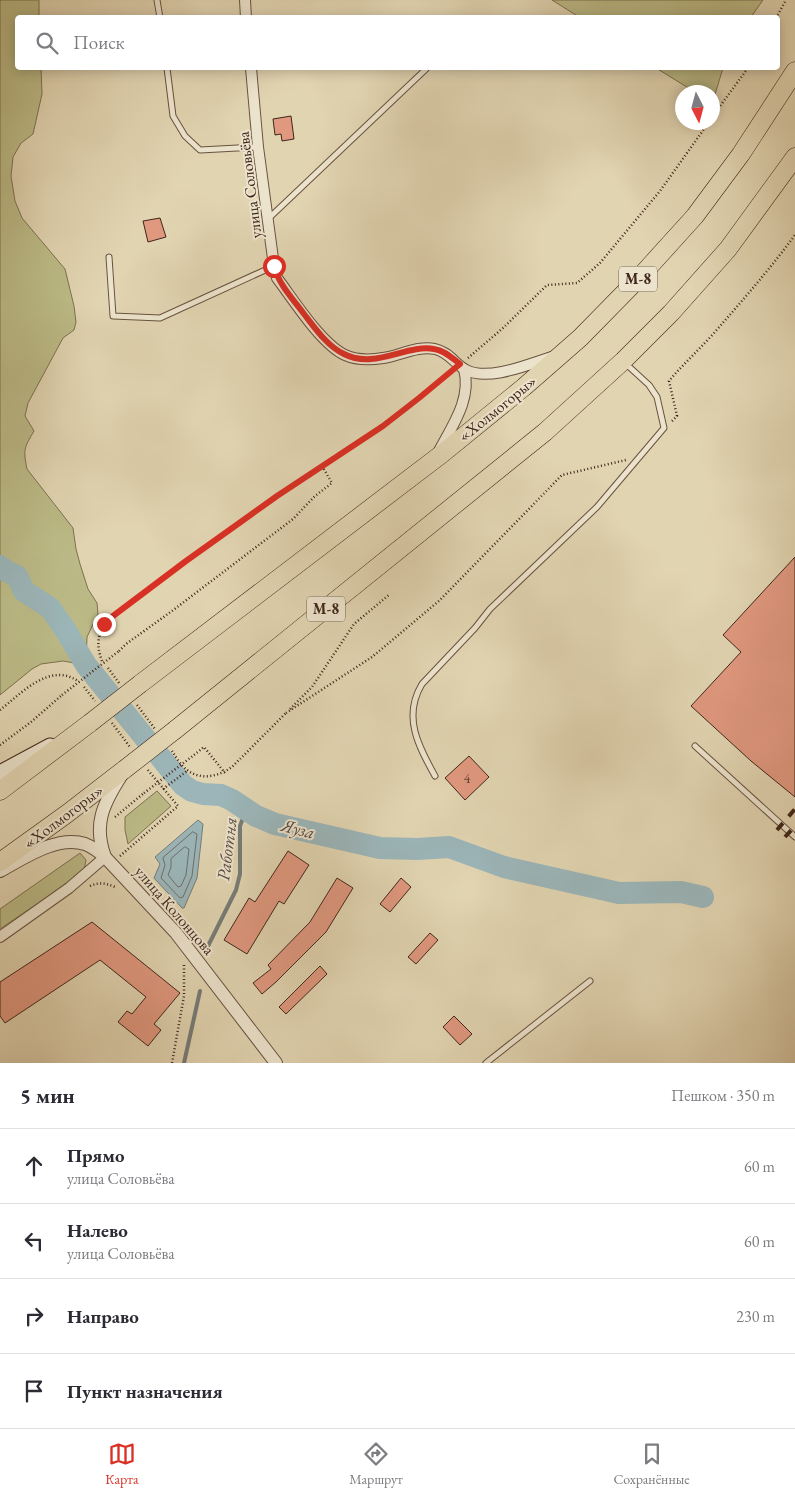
<!DOCTYPE html>
<html lang="ru">
<meta charset="utf-8">
<style>
body{margin:0;font-family:"EB Garamond",serif;background:#f7f7f7;color:#2b2b33}
.compass{position:absolute;left:675px;top:85px;width:45px;height:45px;border-radius:50%;background:#fff;box-shadow:0 2px 12px #0003;rotate:174deg}
.stop{position:absolute;width:15px;height:15px;margin:-11px;border:4px solid #d93025;border-radius:50%;background:#fff}
.stop.end{background:#d93025;border-color:#fff;box-shadow:0 1px 5px #0008}
.list{margin:0;padding:0;list-style:none}
h2{display:flex;justify-content:space-between;align-items:center;height:65px;margin:0;padding:0 20px;font-size:21px}
h2 small{font-size:16px;font-weight:400;color:#7c7c81}
.list li{display:grid;grid-template-columns:32px 1fr auto;gap:15px;align-items:center;box-sizing:border-box;height:75px;padding:0 20px;border-top:1px solid #e1e1e2}
.list b{display:block;font-size:19px;white-space:nowrap}
.list p{margin:0;font-size:16px;white-space:nowrap;color:#7c7c81}
.list em{font-size:16px;font-style:normal;color:#7c7c81}
.icon{flex:none;width:28px;height:28px;fill:none;stroke:currentColor;stroke-width:2;stroke-linecap:round;stroke-linejoin:round}
.map{position:relative;flex:none;width:795px;height:1063px;overflow:hidden}
.search{position:absolute;background:#fff;box-shadow:0 2px 12px #0003;left:15px;right:15px;top:15px;height:55px;display:flex;align-items:center;gap:12px;box-sizing:border-box;padding:0 18px;border-radius:5px;color:#7c7c81;font-size:19px}
.sheet{height:365px;background:#fff}
nav{display:flex;justify-content:space-around;align-items:center;box-sizing:border-box;height:70px;border-top:1px solid #e1e1e2;background:#fff;font-size:14px;color:#7c7c81}
nav a{display:grid;justify-items:center;gap:2px}
nav .on{color:#d93025}
.map>svg:first-child{display:block}
.green{fill:#bbba86;stroke:#7e7050}
.water{fill:#9bb5b8;stroke:#777c79}
.lines{fill:none;stroke-linecap:round;stroke-linejoin:round}
.shore{stroke:#6e6e6a;stroke-width:1}
.stream{stroke:#777c79;stroke-width:4}
.river{stroke:#9bb5b8;stroke-width:22}
.building{fill:#e0987f;stroke:#40261b}
.service-casing{stroke:#685240;stroke-width:7}
.minor-casing{stroke:#685240;stroke-width:12}
.tertiary-casing{stroke:#685240;stroke-width:14}
.secondary-casing{stroke:#40261b;stroke-width:17}
.trunk-casing{stroke:#40261b;stroke-width:19}
.path{stroke:#40261b;stroke-width:2.5;stroke-dasharray:1 2.5;stroke-linecap:butt}
.service{stroke:#ece3cc;stroke-width:5}
.minor{stroke:#ece3cc;stroke-width:10}
.tertiary{stroke:#ece3cc;stroke-width:12}
.secondary{stroke:#ece3cc;stroke-width:15}
.trunk{stroke:#e1d4b1;stroke-width:18}
.rail{stroke:#40261b;stroke-width:4;stroke-dasharray:9 9;stroke-linecap:butt}
.trunk-bridge-casing{stroke:#40261b;stroke-width:19;stroke-linecap:butt}
.path-bridge{stroke:#40261b;stroke-width:2.5;stroke-dasharray:1 2.5;stroke-linecap:butt}
.trunk-bridge{stroke:#e1d4b1;stroke-width:18}
.route{stroke:#d93025;stroke-width:6}
.labels{text-anchor:middle;stroke-width:4;stroke-linejoin:round;paint-order:stroke}
.number-label{font-size:14px;fill:#684234}
.shield{fill:#ece3cc;stroke:#745f50;stroke-width:1}
.shield-label{font-size:15px;font-weight:bold;fill:#40261b}
.street-label{font-size:16px;fill:#40261b;stroke:#ece3cc}
.water-label{font-size:18px;font-style:italic;fill:#574a42;stroke:#ece3cc}
</style>
<div class="map">
<svg width="795" height="1063" viewBox="0 0 795 1063">
<rect width="100%" height="100%" fill="#e1d4b1"/>
<filter id="stains"><feTurbulence type="fractalNoise" baseFrequency=".004" numOctaves="4"/><feColorMatrix values="0 0 0 0 .2 0 0 0 0 .09 0 0 0 0 .02 0 0 0 .5 -.17"/></filter>
<radialGradient id="worn" r=".72"><stop offset=".6" stop-color="#630" stop-opacity="0"/><stop offset="1" stop-color="#630" stop-opacity=".3"/></radialGradient>
<!-- green -->
<g class="green">
<path d="M0,0H39V17L18,18V68H41L42,94L33,134L21,143L13,157L11,176L15,201L22,218L65,269L74,306L76,322L74,330L63,338L28,403L25,416L34,431C24,448 23,449 27,469L73,528L76,549L80,564L88,589L97,603L98,614L87,637L86,665L63,661L41,664L32,669L0,695Z"/>
<polygon points="552,0 763,0 751,17 579,17"/>
<polygon points="656,68 723,68 713,101 712,92 695,92"/>
<polygon points="157,791 171,806 128,844 125,830 125,817"/>
<polygon points="80,853 86,860 84,870 69,882 0,929 0,909"/>
</g>
<!-- water -->
<polygon class="water" points="198,820 203,824 197,878 184,908 182,908 154,878 160,864 155,857"/>
<g class="lines">
<!-- shore -->
<g class="shore">
<polygon points="193,832 197,834 192,876 183,897 180,898 161,878 165,865 163,858"/>
<polygon points="185,847 189,849 186,875 181,886 178,887 168,875 171,867 171,859"/>
</g>
<!-- stream -->
<g class="stream">
<polyline points="208,946 236,890 240,874 240,826 246,810"/>
<polyline points="184,1063 200,991"/>
</g>
<!-- river -->
<polyline class="river" points="0,566 8,572 17,576 24,591 50,608 66,631 86,665 183,785 192,791 203,794 221,795 232,800 256,816 275,824 380,848 417,849 449,847 504,867 619,893 681,892 703,897"/>
</g>
<!-- building -->
<g class="building">
<polygon points="291,116 294,139 282,141 281,134 275,135 273,119"/>
<polygon points="160,218 166,237 148,242 143,221"/>
<polygon points="795,557 795,797 751,761 691,706 741,652 723,635"/>
<polygon points="469,756 489,777 465,800 445,778"/>
<polygon points="288,851 309,865 284,904 279,901 247,954 224,940 249,898 255,902"/>
<polygon points="337,878 353,888 326,932 276,982 262,994 253,983 271,969 268,965 310,922"/>
<polygon points="401,878 411,887 390,912 380,904"/>
<polygon points="92,922 180,993 154,1024 161,1030 148,1046 118,1022 127,1011 132,1014 146,997 100,960 5,1023 0,1016 0,982"/>
<polygon points="430,933 438,940 416,964 408,957"/>
<polygon points="320,966 327,974 286,1014 279,1007"/>
<polygon points="454,1016 472,1034 460,1045 443,1027"/>
</g>
<g class="lines">
<defs>
<g id="service">
<polyline points="157,0 160,18"/>
<polyline points="167,68 173,116 185,136 200,150 258,147"/>
<polyline points="268,219 426,69"/>
<polyline points="109,257 113,316 160,318 274,266"/>
<polyline points="695,746 795,837"/>
<path d="M435,776C419,747 402,717 422,684L475,628L490,609L597,507L664,428L657,397L649,385L625,363"/>
<polyline points="486,1063 590,981"/>
</g>
<g id="minor">
<polyline points="245,0 246,18"/>
<path d="M251,68L258,147L274,266L277,278C293,299 321,344 345,355C356,360 371,360 383,358C399,356 418,345 435,349C449,352 455,364 466,370C490,382 531,363 555,356"/>
<path d="M439,451C452,426 472,399 464,369"/>
<polyline points="0,937 69,888 105,857"/>
</g>
<g id="tertiary">
<path d="M121,776C103,804 93,825 105,857L176,933L276,1063"/>
<path d="M0,871C24,858 57,835 85,844C93,847 99,852 105,857"/>
</g>
<polyline id="secondary" points="0,773 50,746"/>
<g id="trunk">
<polyline points="140,684 443,453 524,387 580,338 638,279 695,216 741,154 795,71"/>
<polyline points="175,730 545,432 623,361 671,313 728,249 795,157"/>
<polyline points="0,791 90,723"/>
<polyline points="0,862 68,813 125,769"/>
</g>
</defs>
<!-- service casing -->
<use href="#service" class="service-casing"/>
<!-- minor casing -->
<use href="#minor" class="minor-casing"/>
<!-- tertiary casing -->
<use href="#tertiary" class="tertiary-casing"/>
<!-- secondary casing -->
<use href="#secondary" class="secondary-casing"/>
<!-- trunk casing -->
<use href="#trunk" class="trunk-casing"/>
<!-- path -->
<g class="path">
<polyline points="776,18 786,0"/>
<polyline points="712,117 748,68"/>
<polyline points="468,358 503,328 547,285 577,283 600,263 660,191 709,122"/>
<path d="M672,421L677,416L669,381C683,364 699,350 714,333C742,301 770,269 795,235"/>
<polyline points="119,651 126,644 172,611 293,519 315,496 332,483 322,466"/>
<path d="M102,661C95,642 98,630 113,616C167,574 222,534 278,496C337,456 396,418 450,372"/>
<polyline points="108,668 119,683"/>
<polyline points="84,687 95,701"/>
<polyline points="137,705 155,729"/>
<polyline points="290,709 312,687 354,624 390,594"/>
<path d="M0,710C22,693 49,662 78,681"/>
<polyline points="286,713 372,657 440,600 562,475 626,460"/>
<polyline points="112,723 130,747"/>
<polyline points="0,745 31,722 62,695"/>
<path d="M172,751C176,757 181,766 187,770C201,781 221,776 233,766L286,713"/>
<polyline points="194,755 204,747 225,773"/>
<polyline points="163,789 187,771"/>
<polyline points="115,817 144,793"/>
<polyline points="120,856 178,806 147,769"/>
<path d="M90,886C99,882 106,883 115,887"/>
<polyline points="172,1063 184,996 184,964"/>
</g>
<!-- service -->
<use href="#service" class="service"/>
<!-- minor -->
<use href="#minor" class="minor"/>
<!-- tertiary -->
<use href="#tertiary" class="tertiary"/>
<!-- secondary -->
<use href="#secondary" class="secondary"/>
<!-- trunk -->
<use href="#trunk" class="trunk"/>
<!-- rail -->
<g class="rail">
<polyline points="777,830 795,809"/>
<polyline points="785,837 795,826"/>
</g>
<defs>
<g id="trunk-bridge">
<polyline points="90,723 140,684"/>
<polyline points="125,769 175,730"/>
</g>
</defs>
<!-- trunk-bridge casing -->
<use href="#trunk-bridge" class="trunk-bridge-casing"/>
<!-- path-bridge -->
<g class="path-bridge">
<polyline points="62,695 119,651"/>
<polyline points="144,793 194,755"/>
</g>
<!-- trunk-bridge -->
<use href="#trunk-bridge" class="trunk-bridge"/>
</g>
<g class="lines">
<!-- route -->
<path class="route" d="M104,624L113,616L186,561L277,496L383,426L419,398L460,364C452,358 444,350 434,349C406,344 375,370 344,354C327,346 315,328 304,314C293,299 279,285 274,266"/>
</g>
<g class="labels">
<!-- number labels -->
<g class="number-label">
<text x="467" y="783">4</text>
</g>
<!-- shield labels -->
<g class="shield">
<rect x="619" y="266.5" width="38" height="25" rx="4"/>
<rect x="307" y="596.5" width="38" height="25" rx="4"/>
</g>
<g class="shield-label">
<text x="638" y="284">М-8</text>
<text x="326" y="614">М-8</text>
</g>
<!-- street labels -->
<g class="street-label">
<text transform="translate(249 185) rotate(-97)" y="6">улица Соловьёва</text>
<text transform="translate(497 408) rotate(-39)" y="6">«Холмогоры»</text>
<text transform="translate(63 816) rotate(-37)" y="6">«Холмогоры»</text>
<text transform="translate(175 910) rotate(49)" y="6">улица Колонцова</text>
</g>
<!-- water labels -->
<g class="water-label">
<text transform="translate(298 829) rotate(14)" y="6">Яуза</text>
<text transform="translate(227 849) rotate(-83)" y="6">Работня</text>
</g>
</g>
<rect width="100%" height="100%" filter="url(#stains)"/>
<rect width="100%" height="100%" fill="url(#worn)"/>
</svg>
<svg class="compass" viewBox="-18 -18 36 36"><path d="M0-13l5 13h-10z" fill="#e53935"/><path d="M0 13l5-13h-10z" fill="#7c7c81"/></svg>
<div class="stop" style="left:274px;top:266px"></div>
<div class="stop end" style="left:104px;top:624px"></div>
<div class="search"><svg class="icon" aria-label="search" viewBox="0 0 24 24"><circle cx="10" cy="10" r="6"/><path d="M15 15l6 6"/></svg>Поиск</div>
</div>
<section class="sheet">
<h2>5 мин<small>Пешком · 350 m</small></h2>
<ul class="list">
<li><svg class="icon" aria-label="ahead" viewBox="0 0 24 24"><path d="M12 20V5M6 11l6-6 6 6"/></svg><div><b>Прямо</b><p>улица Соловьёва</p></div><em>60 m</em></li>
<li><svg class="icon" aria-label="left" viewBox="0 0 24 24"><path d="M17 20v-9H6M10 6l-5 5 5 5"/></svg><div><b>Налево</b><p>улица Соловьёва</p></div><em>60 m</em></li>
<li><svg class="icon" aria-label="right" viewBox="0 0 24 24"><path d="M7 20v-9h11M14 6l5 5-5 5"/></svg><div><b>Направо</b></div><em>230 m</em></li>
<li><svg class="icon" aria-label="arrive" viewBox="0 0 24 24"><path d="M6 21V4h12l-3 4 3 4H6"/></svg><div><b>Пункт назначения</b></div></li>
</ul>
</section>
<nav>
<a class="on"><svg class="icon" aria-label="map" viewBox="0 0 24 24"><path d="M3 6l6-2 6 2 6-2v14l-6 2-6-2-6 2zM9 4v14M15 6v14"/></svg>Карта</a>
<a><svg class="icon" aria-label="directions" viewBox="0 0 24 24"><path d="M12 3l9 9-9 9-9-9zM9 14v-3h6M13 9l2 2-2 2"/></svg>Маршрут</a>
<a><svg class="icon" aria-label="saved" viewBox="0 0 24 24"><path d="M7 4h10v16l-5-4-5 4z"/></svg>Сохранённые</a>
</nav>
